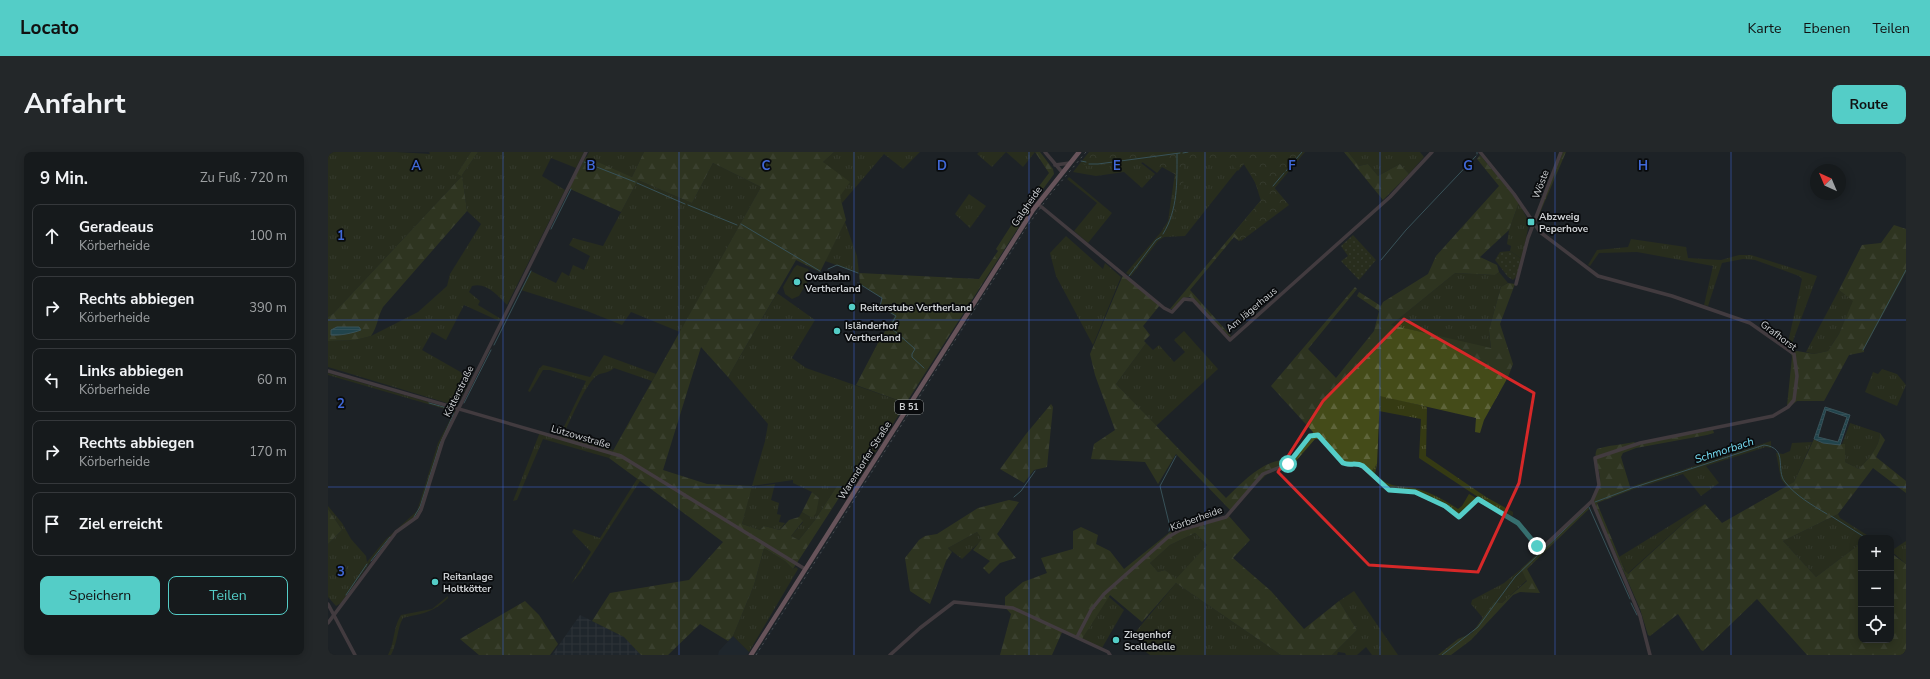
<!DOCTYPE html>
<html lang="de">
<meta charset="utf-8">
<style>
body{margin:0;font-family:"Nunito Sans",sans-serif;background:#232729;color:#f1f3f6}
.controls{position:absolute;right:12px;bottom:12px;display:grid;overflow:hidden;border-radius:8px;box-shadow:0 2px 10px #0003}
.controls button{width:36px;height:36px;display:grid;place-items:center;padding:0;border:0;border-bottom:1px solid #35383b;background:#161a1c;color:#f1f3f6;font:20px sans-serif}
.compass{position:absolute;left:1482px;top:12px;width:36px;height:36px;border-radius:50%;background:#161a1c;box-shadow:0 2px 10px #0003;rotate:316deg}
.stop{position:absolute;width:12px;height:12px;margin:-9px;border:3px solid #54cdc7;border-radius:50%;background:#fff}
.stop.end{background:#54cdc7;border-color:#fff;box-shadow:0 1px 4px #0008}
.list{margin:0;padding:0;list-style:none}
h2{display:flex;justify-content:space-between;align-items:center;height:52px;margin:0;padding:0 16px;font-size:17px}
h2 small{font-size:13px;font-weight:400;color:#9ea1a3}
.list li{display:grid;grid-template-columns:26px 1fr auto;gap:12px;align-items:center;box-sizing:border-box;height:64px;margin:0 8px 8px;padding:0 8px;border:1px solid #35383b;border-radius:8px}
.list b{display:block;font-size:15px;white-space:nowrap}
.list p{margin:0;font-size:13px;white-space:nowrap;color:#9ea1a3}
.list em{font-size:13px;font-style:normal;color:#9ea1a3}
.actions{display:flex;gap:8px;padding:12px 16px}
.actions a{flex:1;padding:9px 0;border:1px solid #54cdc7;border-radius:8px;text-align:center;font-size:14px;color:#54cdc7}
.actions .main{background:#54cdc7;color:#111}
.icon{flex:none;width:22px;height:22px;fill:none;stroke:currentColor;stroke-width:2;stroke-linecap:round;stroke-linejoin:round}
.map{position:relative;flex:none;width:1578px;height:503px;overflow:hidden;border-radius:8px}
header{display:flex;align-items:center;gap:24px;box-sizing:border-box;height:56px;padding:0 20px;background:#54cdc7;color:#111}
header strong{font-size:19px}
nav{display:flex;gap:22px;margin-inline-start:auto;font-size:14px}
.intro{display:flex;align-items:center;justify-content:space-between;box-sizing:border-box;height:96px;padding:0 24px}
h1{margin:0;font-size:28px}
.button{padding:10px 18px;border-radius:8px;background:#54cdc7;color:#111;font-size:14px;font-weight:700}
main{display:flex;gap:24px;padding:0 24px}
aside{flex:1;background:#161a1c;border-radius:8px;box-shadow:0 2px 10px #0003}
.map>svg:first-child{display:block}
.built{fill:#232b34}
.industrial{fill:url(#industrial-grid)}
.grass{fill:url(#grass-tufts)}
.forest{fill:url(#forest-firs);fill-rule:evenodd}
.park{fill:url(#park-crowns)}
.garden{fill:url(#garden-dots)}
.pitch{fill:#353a13}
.water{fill:url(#water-rules);stroke:#598b96;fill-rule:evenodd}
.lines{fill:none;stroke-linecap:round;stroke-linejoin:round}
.stream{stroke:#598b96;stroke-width:1}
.minor{stroke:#70595e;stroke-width:3.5}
.major{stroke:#c08f9a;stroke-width:4.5}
.rail{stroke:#818588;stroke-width:1;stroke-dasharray:2 4;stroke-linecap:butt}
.route{stroke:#54cdc7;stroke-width:5}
.marked{fill:none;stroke:#d62828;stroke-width:3;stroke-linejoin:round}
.grid{fill:none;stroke:#4068d7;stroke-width:1;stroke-opacity:0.55}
.poi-dot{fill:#54cdc7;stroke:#090b0d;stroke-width:1.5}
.labels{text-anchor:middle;stroke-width:3.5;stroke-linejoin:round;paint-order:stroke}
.shield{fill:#090b0d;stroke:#939698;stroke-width:1}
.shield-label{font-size:9px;font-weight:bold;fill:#ced1d4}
.street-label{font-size:10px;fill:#ced1d4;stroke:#090b0d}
.poi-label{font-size:10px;font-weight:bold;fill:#ced1d4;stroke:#090b0d;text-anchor:start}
.water-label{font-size:11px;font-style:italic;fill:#79e1f8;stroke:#090b0d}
.grid-label{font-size:13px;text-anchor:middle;font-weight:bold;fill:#4068d7;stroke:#090b0d;stroke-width:3.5;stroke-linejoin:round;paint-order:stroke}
</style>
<header>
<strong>Locato</strong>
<nav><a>Karte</a><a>Ebenen</a><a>Teilen</a></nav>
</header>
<div class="intro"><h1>Anfahrt</h1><a class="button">Route</a></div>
<main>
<aside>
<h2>9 Min.<small>Zu Fuß · 720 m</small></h2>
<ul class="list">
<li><svg class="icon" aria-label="ahead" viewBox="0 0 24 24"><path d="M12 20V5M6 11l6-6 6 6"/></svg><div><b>Geradeaus</b><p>Körberheide</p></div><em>100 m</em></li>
<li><svg class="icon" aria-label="right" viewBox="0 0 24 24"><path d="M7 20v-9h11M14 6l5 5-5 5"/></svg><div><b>Rechts abbiegen</b><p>Körberheide</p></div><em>390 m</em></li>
<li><svg class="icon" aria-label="left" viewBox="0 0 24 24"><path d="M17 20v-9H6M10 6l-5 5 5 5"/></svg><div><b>Links abbiegen</b><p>Körberheide</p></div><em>60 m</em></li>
<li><svg class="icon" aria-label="right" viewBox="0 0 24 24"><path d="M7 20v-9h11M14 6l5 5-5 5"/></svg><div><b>Rechts abbiegen</b><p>Körberheide</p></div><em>170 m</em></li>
<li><svg class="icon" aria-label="arrive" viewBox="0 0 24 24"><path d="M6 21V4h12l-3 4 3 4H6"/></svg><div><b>Ziel erreicht</b></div></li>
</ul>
<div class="actions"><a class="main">Speichern</a><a>Teilen</a></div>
</aside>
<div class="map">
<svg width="1578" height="503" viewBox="0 0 1578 503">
<defs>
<pattern id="industrial-grid" width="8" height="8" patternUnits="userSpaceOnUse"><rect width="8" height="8" fill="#232b34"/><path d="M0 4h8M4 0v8" fill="none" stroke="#424950"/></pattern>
<pattern id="grass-tufts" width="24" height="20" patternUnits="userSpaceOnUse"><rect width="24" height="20" fill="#353a13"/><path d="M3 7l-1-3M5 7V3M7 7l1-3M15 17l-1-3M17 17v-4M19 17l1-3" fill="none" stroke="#515534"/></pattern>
<pattern id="forest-firs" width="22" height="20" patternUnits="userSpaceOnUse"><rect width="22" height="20" fill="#444b19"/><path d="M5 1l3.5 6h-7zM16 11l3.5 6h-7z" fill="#5e643a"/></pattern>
<pattern id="park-crowns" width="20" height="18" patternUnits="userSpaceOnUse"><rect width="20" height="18" fill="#353a13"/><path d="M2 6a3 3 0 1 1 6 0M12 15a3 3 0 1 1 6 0" fill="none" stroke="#515534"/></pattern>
<pattern id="garden-dots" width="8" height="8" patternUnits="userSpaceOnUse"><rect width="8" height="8" fill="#353a13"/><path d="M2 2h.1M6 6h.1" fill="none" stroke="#515534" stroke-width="1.8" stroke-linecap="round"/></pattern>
<pattern id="water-rules" width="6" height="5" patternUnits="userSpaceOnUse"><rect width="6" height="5" fill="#276d7b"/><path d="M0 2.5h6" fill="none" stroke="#4f8793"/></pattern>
</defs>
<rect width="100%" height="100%" fill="#1e2226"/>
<!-- built -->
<g class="built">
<polygon points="740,20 708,62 429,503 427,503 694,82 708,60"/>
<polygon points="405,484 421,500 419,503 390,503 391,499"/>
</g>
<!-- industrial -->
<polygon class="industrial" points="252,463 296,485 313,503 224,503"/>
<!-- grass -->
<g class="grass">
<path d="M0,0H68L102,2L101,0H143L129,22L134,23L150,0H256L248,16L223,6L214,24L237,38L179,153C170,144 159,130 144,134L141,140L152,149L150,153L173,167L171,169L136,153L118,188L104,180L94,198L143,226L129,254L0,215V189L27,188L43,184L90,160L119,134L122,122L153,72L139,59L134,24L5,162L0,165Z"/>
<polygon points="261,0 316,0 304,25 258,6"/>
<polygon points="506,0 592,0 575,17 556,2 514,51 495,10"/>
<polygon points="651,0 707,0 695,15 678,0 664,15 649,2"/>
<polygon points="761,0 842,0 813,11 827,22 814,36 796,20 768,24 745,20"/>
<polygon points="850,0 977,0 946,37 933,49 927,30 915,11 857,84 836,85 830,89 803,124 798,121 833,80 840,69"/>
<polygon points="1020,0 1092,0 1096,5 1081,22 1072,12 1050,24 1040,12 1031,14"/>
<polygon points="385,11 433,35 352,180 303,160 294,173 259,159 193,138 203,119 228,131 234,120 241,124 245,113 256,118 262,104 241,93 245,86 275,94 310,28 364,51"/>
<polygon points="741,25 784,61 760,91 746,79 769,51 739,27"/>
<polygon points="641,42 658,54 642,76 627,62"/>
<polygon points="1191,50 1201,71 1194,107 1182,99 1183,94 1179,92 1181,78"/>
<polygon points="517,70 529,104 531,121 497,109"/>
<polygon points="738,84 775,117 777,111 793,125 765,193 728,124 722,101"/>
<polygon points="1303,87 1358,95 1360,106 1393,108 1411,103 1423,103 1489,124 1462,197 1459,195 1474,127 1471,124 1427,108 1415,107 1394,111 1380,154 1376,153 1385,114 1309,100 1271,101 1262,114 1260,113 1269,98 1300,95"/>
<polygon points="1171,120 1180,131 1173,135 1161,178 1163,197 1063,173 1127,121 1167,123"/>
<polygon points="1511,138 1526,149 1511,182 1500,199 1486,202 1478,200"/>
<polygon points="449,141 487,168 464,206 478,216 578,251 527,333 522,336 509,334 487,368 471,388 463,384 475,370 471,365 474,360 484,366 491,346 484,340 465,331 465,328 424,334 437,289 440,272 400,225"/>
<polygon points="856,179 890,217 828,274 788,232 818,191 825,198 831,193 846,210 857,200 846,188"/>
<path d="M276,203L328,222L324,229L286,216C280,222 272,220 267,225C255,237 243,268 235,283L285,298L281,306L215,287L189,348L185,349L212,280L231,285L258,229L222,218H215L202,240L200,239L211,217L215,213L262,225Z"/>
<polygon points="1554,217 1569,222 1578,233 1569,254 1537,240 1545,220 1550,222"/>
<path d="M0,221L125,257L128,261L115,288L93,358C85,371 70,378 59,389C42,408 28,431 13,451L8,454L0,445V392L14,378L0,357V354L14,371L23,387L38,404L39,410L57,388L89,359L110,291L125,262L124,259L0,223Z"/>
<polygon points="1052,243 1099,255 1098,304 1158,345 1185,360 1185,363 1184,364 1150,345 1091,306 1093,267 1051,259"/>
<path d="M1522,271L1552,281C1552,295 1540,307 1531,317L1517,310V292H1514Z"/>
<polygon points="1443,289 1443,296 1438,295 1378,314 1391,331 1373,344 1355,322 1303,338 1302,335"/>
<polygon points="1484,290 1466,330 1459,335 1453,327 1448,301 1455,302 1462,299 1464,291"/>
<path d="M1049,312L1047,322C1063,338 1072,332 1090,337C1104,341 1118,349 1130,357L1134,354L1141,342L1148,346L1147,348L1131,363L1087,339L1061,336L1043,320Z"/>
<polygon points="309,327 312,329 253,420 243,432 263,400 244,380 246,377 272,386"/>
<polygon points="447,332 443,348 451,351 449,362 453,363 451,370 457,371 452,378 436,374 432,378 414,372 423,335"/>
<polygon points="1377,352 1299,422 1291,405"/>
<polygon points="1510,362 1512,366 1542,385 1533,386 1533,391 1488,425 1455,389"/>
<polygon points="649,380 655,387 634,407 620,396"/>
<polygon points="867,381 879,393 848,428 837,418 830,420 822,411 842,393"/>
<polygon points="1578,389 1578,412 1563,399"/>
<polygon points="436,396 457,409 465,417 468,415 470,417 421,500 405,484 426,433"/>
<polygon points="1193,417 1199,428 1174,451 1166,450 1155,466 1143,452 1144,448 1176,431"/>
<polygon points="848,431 953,503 822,503 815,498 818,494 805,483"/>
<polygon points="1026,439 1070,503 1044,503 1038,495 1029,503 1018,503 1017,501 1010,500 1009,503 1004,503 1029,478 1011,449"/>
<path d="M120,444V446C105,461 95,461 75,466C69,476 70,490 63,503H60C67,490 65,475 73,463L104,457Z"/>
<polygon points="780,444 796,458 774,496 754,487"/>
</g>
<!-- forest -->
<g class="forest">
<path d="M143,0H150L134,23L139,59L55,155C49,166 50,174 43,184L27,188L0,189V165L5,162L134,24L129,22Z"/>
<polygon points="316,0 506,0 495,10 522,30 512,44 518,68 492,120 468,108 400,225 373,195 335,318 379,332 424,334 414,372 432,378 436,374 452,378 461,368 471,365 475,369 463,384 471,388 487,368 509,334 518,335 465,417 457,409 436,396 426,433 405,484 400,489 372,472 340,503 313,503 296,485 264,469 282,441 361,428 395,390 281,306 433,35 385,11 364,51 310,28 293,60 240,36 258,5 304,25"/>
<polygon points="707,0 712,0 725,17 726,22 707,48 703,45 721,21"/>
<polygon points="1016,0 1020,0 1031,14 1040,12 1050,24 1072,12 1081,22 1055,48"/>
<polygon points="1235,0 1238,0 1208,70 1208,67"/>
<path d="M1152,3L1191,50L1181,78L1152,105L1169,113L1171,120L1167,123L1127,121L1063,173L1163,196L1161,178L1173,135L1180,131L1187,132L1172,172L1185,212L1180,225L1156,268L1152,281L1147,280L1148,266L1052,244L1049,312L1043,320L1031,310L1021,312L1015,310L993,284L990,287H987L967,310L938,323L907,353L903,359L848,302L830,332L817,310L763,307L766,292L787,278L767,223L762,202L795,123L832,153L815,174L822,183L816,189L818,191L788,232L898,346C918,327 936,306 966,307L984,286L985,280L943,234L1027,135L1029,137L980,197L1008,226L1046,179L1051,159L1029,144L1031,140L1053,154L1055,150L1100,122L1108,104L1171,34L1149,7Z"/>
<polygon points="944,35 912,88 911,89 906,85 862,138 903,184 902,185 862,145 855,146 845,157 842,157"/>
<polygon points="700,47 706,51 578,251 528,233 552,187 567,164 552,155 554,146 532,132 531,121 651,127 670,99 668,97"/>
<polygon points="1566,73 1578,77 1578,120 1536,197 1536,200 1521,203 1496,249 1469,249 1460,256 1459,254 1464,205 1463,201 1469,199 1486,202 1500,199 1511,182 1525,149 1511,138 1534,93 1553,91"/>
<polygon points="723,252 725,255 719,315 706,318 696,331 672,317 698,282"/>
<path d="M1385,278L1386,281L1379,283L1308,296L1295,301L1293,305L1303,338L1269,351L1297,419L1300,422L1377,352L1394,371L1466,330L1486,287C1495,294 1508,292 1517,292V310L1531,317C1540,307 1552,295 1552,281L1557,288L1548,305L1578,329V341L1545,316L1510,362L1455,389L1488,425L1533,391V488H1563V401L1578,412V503H1479L1429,447L1375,499L1373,498L1350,462L1322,484L1320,483L1312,457L1265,349C1269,341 1273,333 1272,324C1270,314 1265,306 1269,297C1281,293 1293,293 1306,290L1309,292Z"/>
<polygon points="484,340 491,346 488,361 484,366 474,360"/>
<polygon points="681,348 691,350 669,382 688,406 672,411 661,422 655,416 662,409 645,398 654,387 649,380 620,396 624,400 618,409 602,452 582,439 577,406 591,388 597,384 609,382 650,356"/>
<polygon points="1260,355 1261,357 1199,417 1212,441 1192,440 1185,443 1143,488 1123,503 1110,503 1130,487 1144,481 1166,450 1174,451 1199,429 1193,417"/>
<polygon points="0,357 14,378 0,392"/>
<path d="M900,363L922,388L905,406L943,439L976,477L1011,449L1029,478L1004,503H953L848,431L814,470L782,443L754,487L735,478L724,503H672L683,462L677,455V445L695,430L719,421L713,406L745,397V379L753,375L770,383L768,392L782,399L796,417L842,380ZM867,381L879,393L848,427L837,418L830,420L822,411L842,393Z"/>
<polygon points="197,449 211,463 230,492 222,503 151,503 132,487"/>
</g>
<!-- park -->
<polygon class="park" points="763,0 973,0 945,34 961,53 913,89 906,81 935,46 917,11 910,19 898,7 856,13 855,40 850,67 845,64 849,40 850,24 834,15 829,21 813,9 761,14 755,12"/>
<!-- garden -->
<g class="garden">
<polygon points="1025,83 1048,108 1031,128 1013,109 1020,104 1013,94"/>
<polygon points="1182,99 1194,107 1189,124 1185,128 1180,125 1167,108 1172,100"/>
</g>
<!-- pitch -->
<polygon class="pitch" points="469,113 480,117 483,124 471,144 464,147 457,142 455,135 466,116"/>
<!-- water -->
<g class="water">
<path d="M9,175H31L33,178C25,181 11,184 3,183V178Z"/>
<path d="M1497,255L1522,263L1512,293L1495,291L1486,287ZM1498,258L1519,265L1510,290L1490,285Z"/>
</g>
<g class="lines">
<!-- stream -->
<g class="stream">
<polyline points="1149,0 1149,2"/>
<polyline points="855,1 860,0"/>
<polyline points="753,9 758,10"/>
<polyline points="256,10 307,30"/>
<polyline points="761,12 770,12 852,1"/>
<polyline points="958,19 974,0"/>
<polyline points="309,31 357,52"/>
<polyline points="945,34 956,21"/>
<polyline points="360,53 409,73"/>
<polyline points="413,72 492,119"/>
<polyline points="223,77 243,37"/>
<path d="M835,82C850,58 849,30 849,2"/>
<polyline points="1053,108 1078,78 1148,4"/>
<polyline points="500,117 509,113 530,121"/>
<polyline points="801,124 828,88 833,85"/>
<polyline points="530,131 554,146 552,154 568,164 562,175 586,196 587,197 584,202 584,205 596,216"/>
<polyline points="166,193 203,119"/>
<polyline points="1535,198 1578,118"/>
<polyline points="136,251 163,198"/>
<polyline points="686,345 693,339 707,319"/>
<path d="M1267,350L1304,336L1436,293C1461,296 1447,318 1457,330C1468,344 1484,353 1499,362"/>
<polyline points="1261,355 1302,447"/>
<polyline points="1503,364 1538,386"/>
<polyline points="86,365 92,355 112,292 126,261 123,257 101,251"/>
<polyline points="841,379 842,375 832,334 848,304"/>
<polyline points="43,409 62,385"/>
<polyline points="18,443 39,412"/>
<polyline points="1303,451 1309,463"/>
<polyline points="1114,503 1150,475 1187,425 1261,354"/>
</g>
<!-- minor -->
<g class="minor">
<polyline points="717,0 734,20"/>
<polyline points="727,13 742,11"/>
<polyline points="710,52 836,156 844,160 856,147 865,148 902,188 1062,45 1104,0"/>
<polyline points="1188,132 1200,86 1233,0"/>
<polyline points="0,219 293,304 477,417"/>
<polyline points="1264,349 1312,464 1322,503"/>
<polyline points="0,452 27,503"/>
<polyline points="0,471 68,380 89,365 93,358 115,288 258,0"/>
<polyline points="749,485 763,458 776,442 840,385 852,378 898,365 935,322 960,312 982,284 990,283 1015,311 1020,313 1031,312 1061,338 1087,340 1117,354 1131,365 1150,347 1190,371 1209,394 1214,396 1264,349 1271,333 1267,306 1312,291 1445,264 1460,255 1466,248 1469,224 1466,202 1422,171 1344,144 1270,124 1212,80 1186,42 1152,0"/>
<polyline points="562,503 592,476 626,450 685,456 780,500 782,503"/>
</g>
<!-- major -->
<polyline class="major" points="423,503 705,58 751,0"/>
<!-- rail -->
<polyline class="rail" points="428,503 698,76 721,44 758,0"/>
</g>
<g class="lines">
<!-- route -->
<path class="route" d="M960,312L982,284L990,283L1015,311C1022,314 1028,310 1035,314L1061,338L1087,340L1117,354L1131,365L1150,347L1190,371L1209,394"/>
</g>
<!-- marked area -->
<path d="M0 0H1578V503H0ZM1076,167L1206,241L1191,331L1150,420L1041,413L950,320L995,249Z" fill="#1e2226" fill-opacity=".55" fill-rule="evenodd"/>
<path class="marked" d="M1076,167L1206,241L1191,331L1150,420L1041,413L950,320L995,249Z"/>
<!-- grid -->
<path class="grid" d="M175,0V503M351,0V503M526,0V503M701,0V503M877,0V503M1052,0V503M1227,0V503M1403,0V503M0,168H1578M0,335H1578"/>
<!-- markers -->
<g class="poi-dot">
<rect x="1199" y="66" width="8" height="8" rx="2"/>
<circle cx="469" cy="130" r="4"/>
<circle cx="524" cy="155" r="4"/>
<circle cx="509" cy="179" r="4"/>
<circle cx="107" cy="430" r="4"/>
<circle cx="788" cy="488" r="4"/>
</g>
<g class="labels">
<!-- shield labels -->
<rect class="shield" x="567" y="248" width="28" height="14" rx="3"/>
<g class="shield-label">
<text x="581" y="258">B 51</text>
</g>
<!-- street labels -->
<g class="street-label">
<text transform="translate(1212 32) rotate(-69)" y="4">Wöste</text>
<text transform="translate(698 54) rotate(-56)" y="4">Galgheide</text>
<text transform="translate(923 157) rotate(-40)" y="4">Am Jägerhaus</text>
<text transform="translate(1451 183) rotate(37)" y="4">Grafhorst</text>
<text transform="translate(130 239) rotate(-64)" y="4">Kötterstraße</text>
<text transform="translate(253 284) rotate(16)" y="4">Lützowstraße</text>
<text transform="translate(536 308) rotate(-58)" y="4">Warendorfer Straße</text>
<text transform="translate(868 366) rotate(-20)" y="4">Körberheide</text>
</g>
<!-- poi labels -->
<g class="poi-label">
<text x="1211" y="68">Abzweig<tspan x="1211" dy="12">Peperhove</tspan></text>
<text x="477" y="128">Ovalbahn<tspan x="477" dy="12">Vertherland</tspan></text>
<text x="532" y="159">Reiterstube Vertherland</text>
<text x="517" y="177">Isländerhof<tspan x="517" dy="12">Vertherland</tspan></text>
<text x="115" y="428">Reitanlage<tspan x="115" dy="12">Holtkötter</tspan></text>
<text x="796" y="486">Ziegenhof<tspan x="796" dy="12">Scellebelle</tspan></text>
</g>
<!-- water labels -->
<g class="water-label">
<text transform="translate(1396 298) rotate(-18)" y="4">Schmorbach</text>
</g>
</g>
<g class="grid-label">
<text x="88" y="18">A</text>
<text x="263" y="18">B</text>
<text x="438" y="18">C</text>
<text x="614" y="18">D</text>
<text x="789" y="18">E</text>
<text x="964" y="18">F</text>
<text x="1140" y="18">G</text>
<text x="1315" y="18">H</text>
<text x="13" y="88">1</text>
<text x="13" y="256">2</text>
<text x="13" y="424">3</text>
</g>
</svg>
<div class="controls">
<button>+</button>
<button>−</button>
<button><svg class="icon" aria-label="locate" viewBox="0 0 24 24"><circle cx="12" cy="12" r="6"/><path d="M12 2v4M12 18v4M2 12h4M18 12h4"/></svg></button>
</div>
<svg class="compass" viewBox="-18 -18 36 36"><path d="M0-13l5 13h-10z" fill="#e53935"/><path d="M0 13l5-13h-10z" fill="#9ea1a3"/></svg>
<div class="stop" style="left:960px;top:312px"></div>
<div class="stop end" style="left:1209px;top:394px"></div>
</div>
</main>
